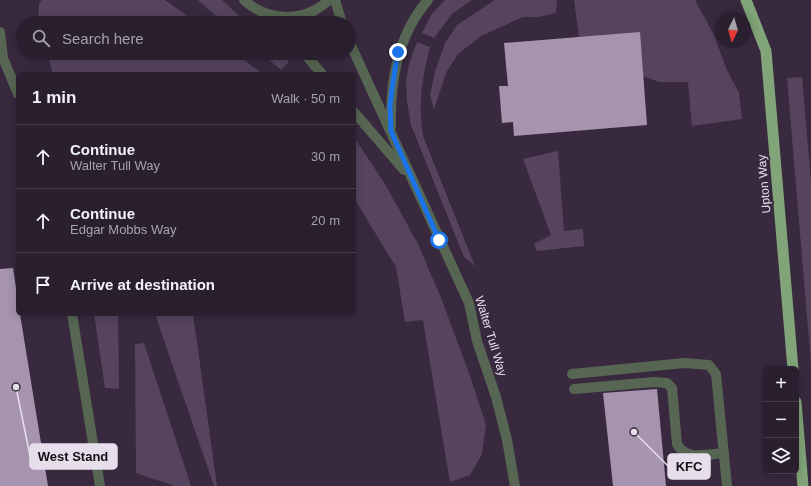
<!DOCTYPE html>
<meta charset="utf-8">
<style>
body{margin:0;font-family:Arial,sans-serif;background:#362c3b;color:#f1f3f6}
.controls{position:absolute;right:12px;bottom:12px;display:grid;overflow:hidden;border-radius:6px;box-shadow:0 2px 10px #0003}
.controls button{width:36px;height:36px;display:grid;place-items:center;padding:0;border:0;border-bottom:1px solid #463d4b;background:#2a1f2f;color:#f1f3f6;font:20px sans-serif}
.compass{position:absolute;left:715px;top:12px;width:36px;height:36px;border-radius:50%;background:#2a1f2f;box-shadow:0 2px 10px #0003;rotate:185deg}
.stop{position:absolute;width:12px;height:12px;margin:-9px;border:3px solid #1a73e8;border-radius:50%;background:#fff}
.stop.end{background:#1a73e8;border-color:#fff;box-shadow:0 1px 4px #0008}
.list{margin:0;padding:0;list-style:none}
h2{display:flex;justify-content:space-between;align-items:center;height:52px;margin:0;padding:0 16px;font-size:17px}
h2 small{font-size:13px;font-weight:400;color:#a5a2aa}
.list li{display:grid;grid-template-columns:26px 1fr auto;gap:12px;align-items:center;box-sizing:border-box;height:64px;padding:0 16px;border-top:1px solid #463d4b}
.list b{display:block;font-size:15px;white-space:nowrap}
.list p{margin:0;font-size:13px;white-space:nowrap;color:#a5a2aa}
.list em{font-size:13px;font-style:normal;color:#a5a2aa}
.icon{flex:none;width:22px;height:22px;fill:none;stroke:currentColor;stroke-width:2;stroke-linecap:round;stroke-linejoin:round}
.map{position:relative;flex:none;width:811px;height:486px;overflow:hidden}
.search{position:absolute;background:#2a1f2f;box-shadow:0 2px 10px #0003;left:16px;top:16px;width:340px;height:44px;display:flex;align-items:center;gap:10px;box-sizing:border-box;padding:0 14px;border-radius:22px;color:#a5a2aa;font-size:15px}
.panel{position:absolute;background:#2a1f2f;box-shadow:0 2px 10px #0003;left:16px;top:72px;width:340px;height:244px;border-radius:6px}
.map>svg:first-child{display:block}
.green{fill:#56445e}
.building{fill:#a694af}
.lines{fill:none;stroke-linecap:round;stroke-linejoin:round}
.service{stroke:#566652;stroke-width:10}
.minor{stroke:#566652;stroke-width:10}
.trunk{stroke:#81a478;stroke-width:11}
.route{stroke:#1a73e8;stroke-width:5}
.labels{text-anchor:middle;stroke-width:4;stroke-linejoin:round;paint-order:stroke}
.street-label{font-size:12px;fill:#e7deec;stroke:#38293f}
.leader{fill:none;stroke:#e7deec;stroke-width:1.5}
.callout-dot{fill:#e7deec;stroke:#38293f;stroke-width:1.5}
.callout{fill:#e7deec;stroke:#e7deec;stroke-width:1.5}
.callout-label{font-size:13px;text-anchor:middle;font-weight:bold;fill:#111}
</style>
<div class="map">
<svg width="811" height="486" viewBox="0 0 811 486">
<rect width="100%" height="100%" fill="#38293f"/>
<!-- green -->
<g class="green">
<polygon points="42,0 165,0 197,23 38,23 39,3"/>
<polygon points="198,0 222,0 247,23 224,23"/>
<polygon points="445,0 472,0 452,14 434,38 422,33 431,15"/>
<polygon points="495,0 557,0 556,13 539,17 523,17 481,36 458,54 446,73 434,109 430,95 435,72 445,43 457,25"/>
<polygon points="574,0 695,0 713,33 727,70 739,93 742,119 692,126 688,82 659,82 643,76 579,37"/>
<path d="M417,42L430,47C422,80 418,101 423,136L475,266L464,257L411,125L407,101L406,83L409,64Z"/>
<polygon points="47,53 236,53 262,74 53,74"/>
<polygon points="261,53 279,53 289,62 281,70"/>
<polygon points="802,77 811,182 811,364 787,78"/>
<polygon points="354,137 385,184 418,244 441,298 469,373 486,425 482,454 470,475 450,482 423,320 405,322 396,267 354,198"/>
<polygon points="558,151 564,231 583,229 584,246 537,251 534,244 551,235 523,159"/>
<polygon points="94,314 118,314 119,389 105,388"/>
<polygon points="155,314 193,314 217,486 214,486"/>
<polygon points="144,343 191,486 175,486 136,473 135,344"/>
</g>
<!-- building -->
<g class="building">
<polygon points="640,32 647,125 514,136 513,122 502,123 499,86 508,86 504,43"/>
<polygon points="13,268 18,301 18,314 20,314 48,486 0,486 0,269"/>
<polygon points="657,389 666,486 613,486 603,393"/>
</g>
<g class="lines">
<!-- service -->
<g class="service">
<polyline points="0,32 3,58 18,94"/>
<polyline points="72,314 100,486"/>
<polyline points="572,374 684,363 709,365 716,374 727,486"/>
<path d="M574,389L654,382L667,383L672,388L677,444C685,461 708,454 724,453"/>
</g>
<!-- minor -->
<g class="minor">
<path d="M244,0C268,22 305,23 329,0"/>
<polyline points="335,0 342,23"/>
<polyline points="349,41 469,303 477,341 496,397 507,440 515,486"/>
<polyline points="304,53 322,74"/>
<polyline points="354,112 404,170"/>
<path d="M391,127C390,82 397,36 428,0"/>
</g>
<!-- trunk -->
<g class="trunk">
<polyline points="746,0 766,51 793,369"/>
<polyline points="796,402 803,486"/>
</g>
</g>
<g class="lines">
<!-- route -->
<polyline class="route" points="398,52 393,82 390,106 391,131 439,240"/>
</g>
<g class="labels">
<!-- street labels -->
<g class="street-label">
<text transform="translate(764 184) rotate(-95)" y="4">Upton Way</text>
<text transform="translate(491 336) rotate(73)" y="4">Walter Tull Way</text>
</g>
</g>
<!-- callouts -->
<path class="leader" d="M16 387L30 456M634 432L668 466"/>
<g class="callout-dot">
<circle cx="16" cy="387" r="4"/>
<circle cx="634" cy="432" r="4"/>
</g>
<g class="callout">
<rect x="30" y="444" width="87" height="25" rx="4"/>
<rect x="668" y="454" width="42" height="25" rx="4"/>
</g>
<g class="callout-label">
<text x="73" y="461">West Stand</text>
<text x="689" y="471">KFC</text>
</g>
</svg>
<div class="controls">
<button>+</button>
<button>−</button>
<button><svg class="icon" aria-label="layers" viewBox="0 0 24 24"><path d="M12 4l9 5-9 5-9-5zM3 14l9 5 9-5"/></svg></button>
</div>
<svg class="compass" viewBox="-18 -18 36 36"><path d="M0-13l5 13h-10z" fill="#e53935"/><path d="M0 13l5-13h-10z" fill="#a5a2aa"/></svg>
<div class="stop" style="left:439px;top:240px"></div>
<div class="stop end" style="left:398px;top:52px"></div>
<div class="search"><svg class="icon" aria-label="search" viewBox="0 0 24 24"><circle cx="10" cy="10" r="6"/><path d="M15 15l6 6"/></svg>Search here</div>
<section class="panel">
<h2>1 min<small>Walk · 50 m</small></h2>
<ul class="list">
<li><svg class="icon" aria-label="ahead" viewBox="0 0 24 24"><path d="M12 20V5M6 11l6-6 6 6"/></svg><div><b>Continue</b><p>Walter Tull Way</p></div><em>30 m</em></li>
<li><svg class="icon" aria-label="ahead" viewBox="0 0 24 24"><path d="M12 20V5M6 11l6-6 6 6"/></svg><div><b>Continue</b><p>Edgar Mobbs Way</p></div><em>20 m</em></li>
<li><svg class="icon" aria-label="arrive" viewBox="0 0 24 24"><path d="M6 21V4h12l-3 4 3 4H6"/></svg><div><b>Arrive at destination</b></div></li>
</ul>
</section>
</div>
